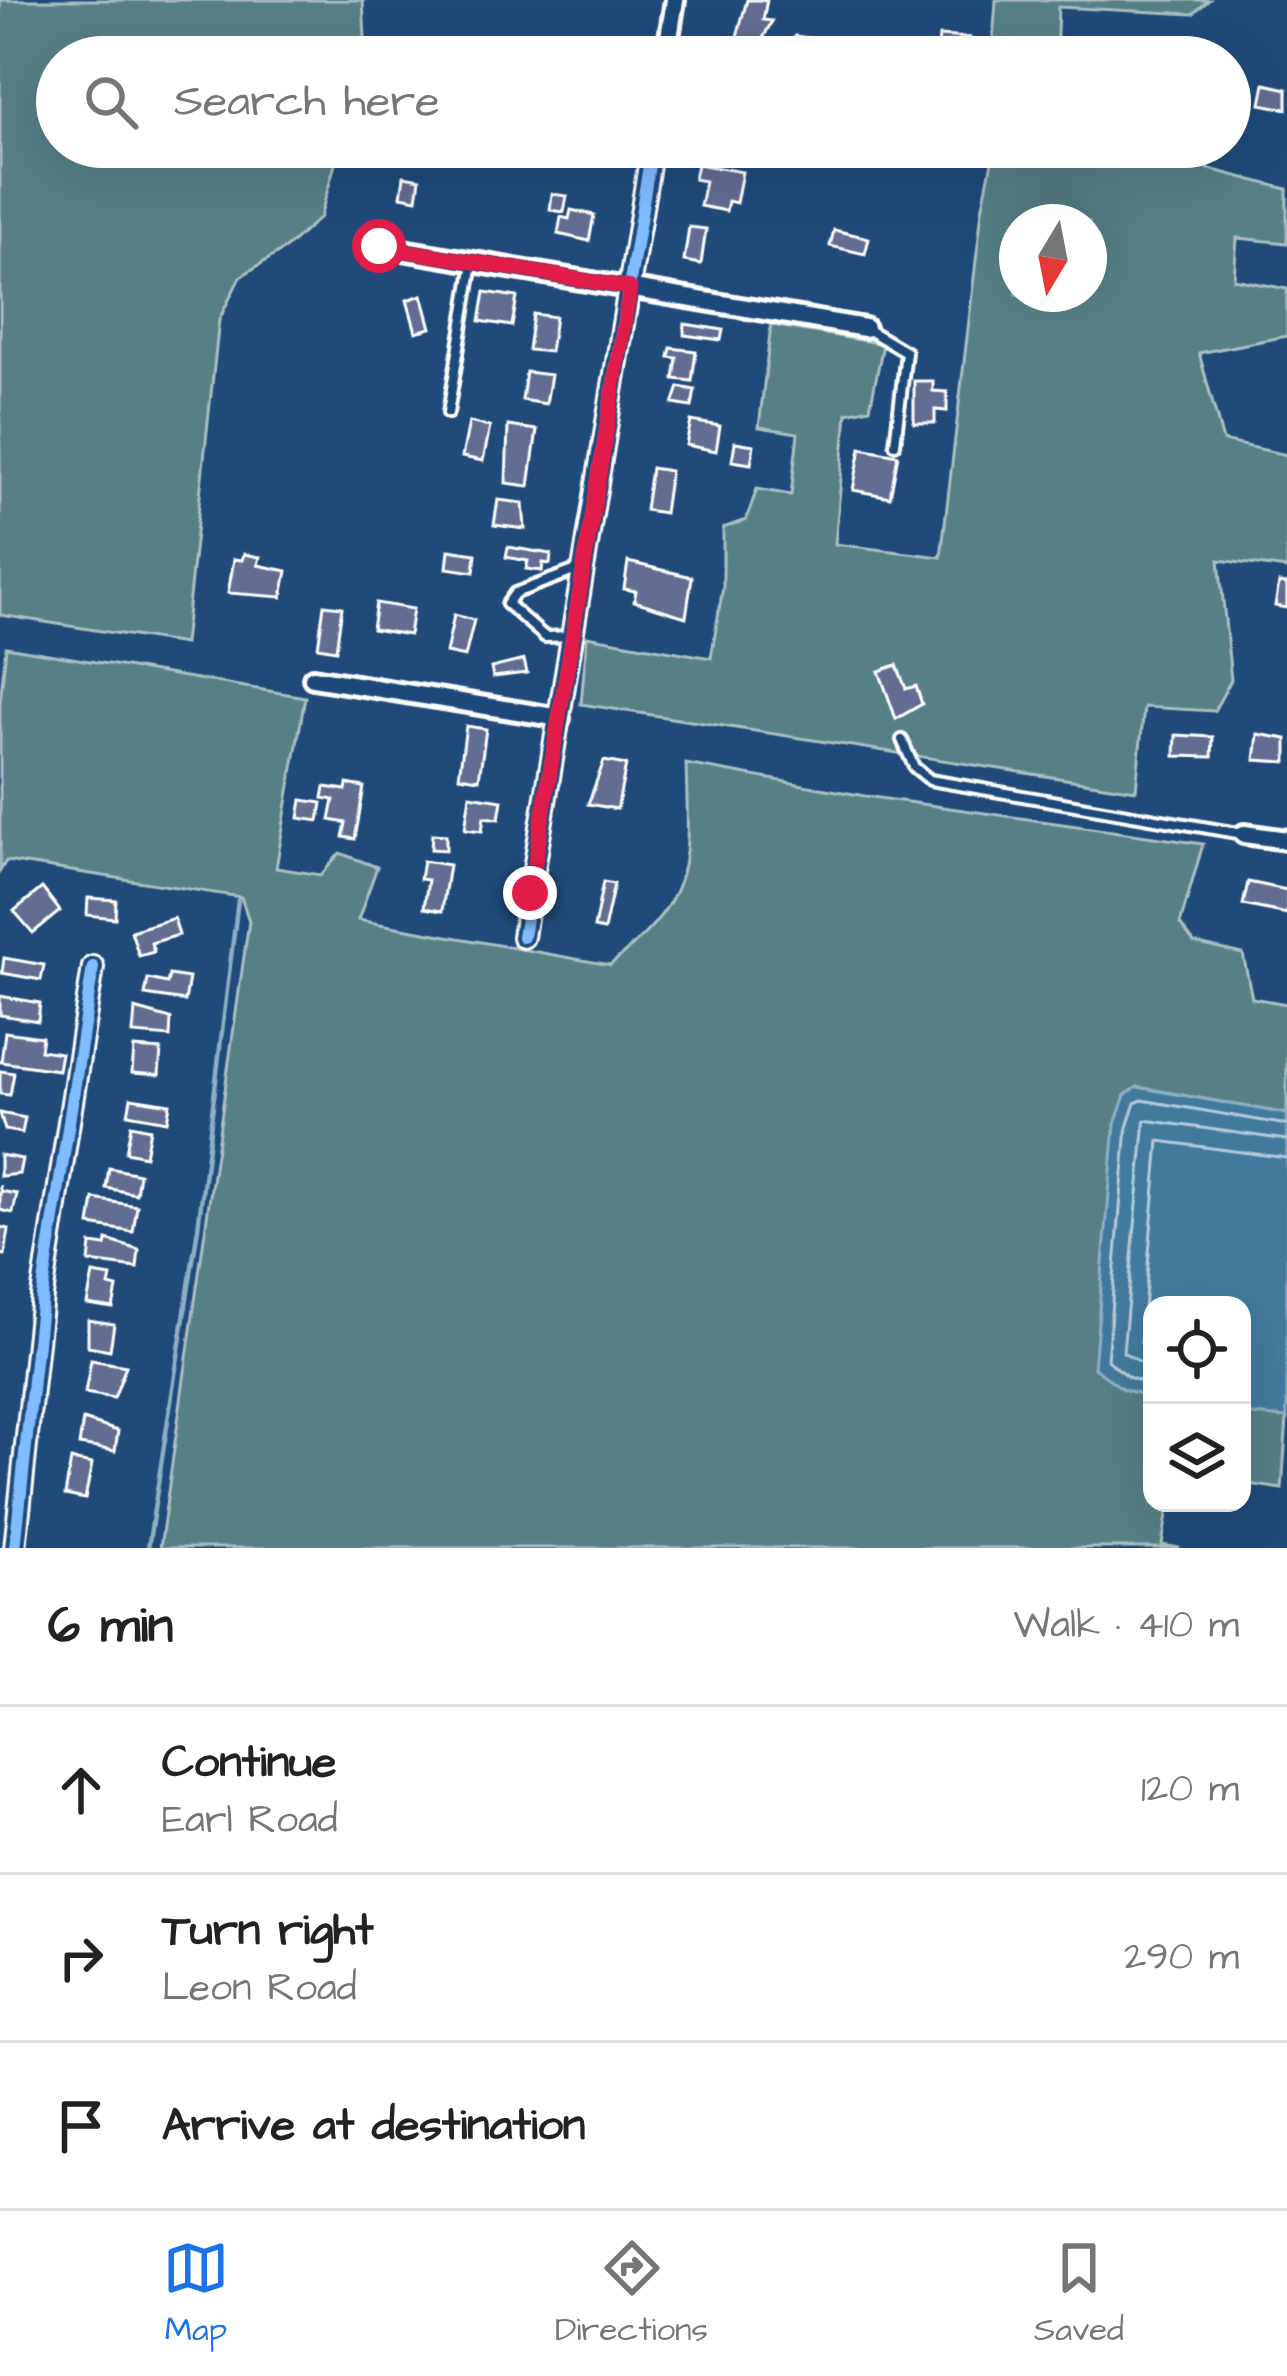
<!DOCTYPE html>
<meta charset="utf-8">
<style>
body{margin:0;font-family:"Architects Daughter",sans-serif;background:#f2f2f2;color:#222}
.controls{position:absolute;right:36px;bottom:36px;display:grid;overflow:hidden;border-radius:24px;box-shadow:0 12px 48px #0002}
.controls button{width:108px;height:108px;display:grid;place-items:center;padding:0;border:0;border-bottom:3px solid #e0e0e0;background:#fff;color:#222;font:60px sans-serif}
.compass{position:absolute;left:999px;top:204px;width:108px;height:108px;border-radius:50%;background:#fff;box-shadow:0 12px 48px #0002;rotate:190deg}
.stop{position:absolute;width:36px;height:36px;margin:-27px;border:9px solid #e11d48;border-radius:50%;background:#fff}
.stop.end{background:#e11d48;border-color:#fff;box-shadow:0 3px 12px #0008}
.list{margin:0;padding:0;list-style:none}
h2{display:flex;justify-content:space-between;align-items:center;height:156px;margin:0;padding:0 48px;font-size:51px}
h2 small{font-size:39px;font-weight:400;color:#767676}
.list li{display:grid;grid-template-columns:78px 1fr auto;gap:36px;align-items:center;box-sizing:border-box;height:168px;padding:0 48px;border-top:3px solid #e0e0e0}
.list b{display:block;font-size:45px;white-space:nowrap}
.list p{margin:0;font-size:39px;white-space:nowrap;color:#767676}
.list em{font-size:39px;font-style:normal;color:#767676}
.icon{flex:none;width:66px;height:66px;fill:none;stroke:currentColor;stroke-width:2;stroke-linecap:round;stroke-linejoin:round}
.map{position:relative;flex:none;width:1287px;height:1548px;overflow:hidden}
.search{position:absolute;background:#fff;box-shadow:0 12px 48px #0002;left:36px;right:36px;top:36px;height:132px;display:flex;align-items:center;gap:30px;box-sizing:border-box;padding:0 42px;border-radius:66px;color:#767676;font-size:45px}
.sheet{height:660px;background:#fff}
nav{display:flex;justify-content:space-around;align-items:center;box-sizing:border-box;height:168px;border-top:3px solid #e0e0e0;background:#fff;font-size:33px;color:#767676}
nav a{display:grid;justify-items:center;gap:6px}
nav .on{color:#1a73e8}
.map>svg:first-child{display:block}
.green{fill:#577f86;stroke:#abbfc2;stroke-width:3;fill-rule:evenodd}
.water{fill:#427a9d;stroke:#8eafc4;stroke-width:3}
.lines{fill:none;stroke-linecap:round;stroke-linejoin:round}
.shore{stroke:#b3cad8;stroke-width:3}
.stream{stroke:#8eafc4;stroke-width:4.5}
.building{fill:#646c91;stroke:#fff;stroke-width:3}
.lane-casing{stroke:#fff;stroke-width:16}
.street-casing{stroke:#fff;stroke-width:26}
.lane{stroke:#1f4a7a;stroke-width:8}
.street{stroke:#1f4a7a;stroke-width:16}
.cycleway-casing{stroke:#1f4a7a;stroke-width:20}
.cycleway{stroke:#80bcff;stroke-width:12}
.route{stroke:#e11d48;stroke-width:15}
</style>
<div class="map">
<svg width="1287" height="1548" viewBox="0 0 1287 1548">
<rect width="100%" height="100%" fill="#1f4a7a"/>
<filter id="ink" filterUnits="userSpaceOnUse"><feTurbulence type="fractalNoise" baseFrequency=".00833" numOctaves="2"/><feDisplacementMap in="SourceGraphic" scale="24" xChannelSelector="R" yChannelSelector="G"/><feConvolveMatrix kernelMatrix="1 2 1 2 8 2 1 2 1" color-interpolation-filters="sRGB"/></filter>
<g filter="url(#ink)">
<!-- green -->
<g class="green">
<polygon points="0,0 363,0 366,57 57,57 57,147 340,147 320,217 286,248 240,277 219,320 184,644 0,615"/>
<polygon points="996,0 1209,0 1193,14 1058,7 1056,57 992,57"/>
<path d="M995,147H1205L1206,168L1287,189V243L1237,238L1234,279L1287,289V336L1199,353L1223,441L1287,455V569L1219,560L1231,680L1214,711L1144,707L1136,790L581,704L587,636L711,658L723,587V528L746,520L757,489L791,495L798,433L759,427L771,325L883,344L870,408L847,413L835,544L941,557L982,210ZM1017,222H1089V294H1017Z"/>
<path d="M6,647L305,697L276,868L321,875L340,853L377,867L358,920L610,965C695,896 689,867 686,764L865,796L1203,844L1180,924L1194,943L1243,954L1252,998L1287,1004V1114L1138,1087L1123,1389L1152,1397V1503H1169L1162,1545L1180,1548H160L249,921L241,897L6,861L0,871V703Z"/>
<polygon points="1242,1414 1287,1418 1282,1489 1242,1483"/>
</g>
<!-- water -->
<polygon class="water" points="1137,1087 1287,1114 1287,1418 1242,1414 1242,1305 1152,1305 1152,1397 1123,1389 1094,1368 1115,1124 1125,1095"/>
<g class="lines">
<!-- shore -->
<g class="shore">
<polyline points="1152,1350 1141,1343 1159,1141 1287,1158"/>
<polyline points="1152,1369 1123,1352 1145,1120 1287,1140"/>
<polyline points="1152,1385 1128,1377 1107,1360 1127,1127 1135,1103 1142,1100 1287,1125"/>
</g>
<!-- stream -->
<polyline class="stream" points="148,1548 198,1228 238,900"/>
</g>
<!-- building -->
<g class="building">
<polygon points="747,0 767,0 763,20 772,21 760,44 736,40"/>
<polygon points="795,36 808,38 805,50 792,47"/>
<polygon points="939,36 970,38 970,57 937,57"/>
<polygon points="574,38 631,47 629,57 571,57"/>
<polygon points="1265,84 1287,89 1287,109 1261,104"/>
<polygon points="569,147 591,147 589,156 568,152"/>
<polygon points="926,147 947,147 949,156 929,161"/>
<polygon points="697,164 742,172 736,203 728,201 726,211 700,206 705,181 694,179"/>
<polygon points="404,176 420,179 417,199 401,196"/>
<polygon points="552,194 567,196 564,212 550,210"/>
<polygon points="571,210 594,215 589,241 558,234 561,217 569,219"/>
<polygon points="689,227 706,229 701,264 684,261"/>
<polygon points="834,230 869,238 865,254 830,246"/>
<polygon points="485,292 517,297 512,326 480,321"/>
<polygon points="422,295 431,328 416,332 407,300"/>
<polygon points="533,314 555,317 550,352 528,350"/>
<polygon points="685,324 723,330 721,340 684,335"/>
<polygon points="671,348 696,351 692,381 674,379 677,358 669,357"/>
<polygon points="526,372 551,375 546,404 522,400"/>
<polygon points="914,381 933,381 933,391 947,392 947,411 935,410 935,423 914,423"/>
<polygon points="679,387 695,390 692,407 673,404"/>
<polygon points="691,421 720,426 716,451 686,445"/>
<polygon points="469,422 490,427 483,461 462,457"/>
<polygon points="508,426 537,430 529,486 506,483"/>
<polygon points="735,442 754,445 751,464 732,461"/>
<polygon points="861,448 898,455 890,497 853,490"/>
<polygon points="651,468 670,471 664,513 645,510"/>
<polygon points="498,500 523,503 525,529 494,525"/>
<polygon points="508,547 551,554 550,564 543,563 542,571 526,569 528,561 506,557"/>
<polygon points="449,550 476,554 474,572 447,568"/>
<polygon points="244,554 260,557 258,565 287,571 282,597 228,593 234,559 242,560"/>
<polygon points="628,562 692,577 686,617 634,601 636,591 624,589"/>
<polygon points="1279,583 1287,584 1287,608 1275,606"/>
<polygon points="376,603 413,609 409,635 372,629"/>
<polygon points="324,605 342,607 336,650 318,647"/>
<polygon points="454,615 474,620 465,657 446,653"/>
<polygon points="524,660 527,673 493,677 491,668"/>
<polygon points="897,665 906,689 916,686 922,704 896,719 879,671"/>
<polygon points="466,726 486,729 479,779 459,776"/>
<polygon points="1258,734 1287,739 1287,762 1255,760"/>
<polygon points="1176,735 1213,737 1212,757 1175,756"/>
<polygon points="604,761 626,765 617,809 588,804"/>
<polygon points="347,784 364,787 355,839 343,837 346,823 330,820 334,800 323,798 325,787 346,790"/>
<polygon points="470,795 502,800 499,819 484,817 482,831 465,829"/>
<polygon points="302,800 322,803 319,821 299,818"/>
<polygon points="432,834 446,835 446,850 431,849"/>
<polygon points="423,861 449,865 442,911 424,908 428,880 420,879"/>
<polygon points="603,882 614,884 604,930 594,928"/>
<polygon points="1248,882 1287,890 1287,914 1243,905"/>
<polygon points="42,888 60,911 33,933 14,911"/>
<polygon points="88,898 116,900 115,918 87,915"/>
<polygon points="174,918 179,935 151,943 154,952 139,956 131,931"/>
<polygon points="4,958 44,965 41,980 2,973"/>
<polygon points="169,975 189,978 185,1001 145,995 148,979 167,983"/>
<polygon points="0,996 40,1003 38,1021 0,1015"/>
<polygon points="135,1009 171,1019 170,1037 133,1034"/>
<polygon points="5,1032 42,1037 40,1050 61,1053 58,1070 1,1062"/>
<polygon points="134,1048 161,1050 159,1075 132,1073"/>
<polygon points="0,1071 14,1073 10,1095 0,1094"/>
<polygon points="131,1098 170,1104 167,1121 128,1114"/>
<polygon points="0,1113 25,1118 22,1133 5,1130"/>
<polygon points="131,1125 150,1129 145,1156 126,1152"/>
<polygon points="0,1155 22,1159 19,1174 0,1176"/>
<polygon points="109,1168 139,1174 136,1194 106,1188"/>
<polygon points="0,1185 0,1191 17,1194 13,1213 0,1210"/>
<polygon points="94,1199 137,1206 133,1232 90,1225"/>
<polygon points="0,1227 9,1229 5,1255 0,1254"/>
<polygon points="107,1240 139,1250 137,1268 89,1262 91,1244 106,1246"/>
<polygon points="93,1274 111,1277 109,1286 117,1288 113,1308 87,1304"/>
<polygon points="88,1320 114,1324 110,1350 88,1346"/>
<polygon points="91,1360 126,1366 114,1398 85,1393"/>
<polygon points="83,1420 118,1431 115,1451 79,1445"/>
<polygon points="71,1460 92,1464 85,1499 65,1495"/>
</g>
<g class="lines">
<defs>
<g id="lane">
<polyline points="865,328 906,352 895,444"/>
<polyline points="448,413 473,263"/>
<polyline points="572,636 545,637 507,604 515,593 582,568"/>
<polyline points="902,740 914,767 930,780 1243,834"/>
</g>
<g id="street">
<polyline points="666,57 675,0"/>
<polyline points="379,246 865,328"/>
<polyline points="313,678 560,718"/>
<polyline points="1244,834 1287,840"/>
<polyline points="523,937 652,147"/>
<polyline points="15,1548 42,1296 93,967"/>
</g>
</defs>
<!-- lane casing -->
<use href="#lane" class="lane-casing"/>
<!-- street casing -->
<use href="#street" class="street-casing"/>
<!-- lane -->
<use href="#lane" class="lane"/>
<!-- street -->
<use href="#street" class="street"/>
<defs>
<g id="cycleway">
<polyline points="523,937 652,147"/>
<polyline points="15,1548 42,1296 93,967"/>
</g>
</defs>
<!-- cycleway casing -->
<use href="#cycleway" class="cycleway-casing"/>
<!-- cycleway -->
<use href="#cycleway" class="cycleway"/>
</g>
</g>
<g class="lines" filter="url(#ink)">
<!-- route -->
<polyline class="route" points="379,246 630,288 530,893"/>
</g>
</svg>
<div class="controls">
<button><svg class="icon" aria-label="locate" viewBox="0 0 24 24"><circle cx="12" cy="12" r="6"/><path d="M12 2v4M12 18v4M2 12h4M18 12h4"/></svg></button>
<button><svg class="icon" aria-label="layers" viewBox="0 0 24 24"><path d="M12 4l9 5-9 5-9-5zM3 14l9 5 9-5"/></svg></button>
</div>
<svg class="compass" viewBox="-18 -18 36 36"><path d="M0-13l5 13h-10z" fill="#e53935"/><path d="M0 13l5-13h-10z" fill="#767676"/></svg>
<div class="stop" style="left:379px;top:246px"></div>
<div class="stop end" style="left:530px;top:893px"></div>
<div class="search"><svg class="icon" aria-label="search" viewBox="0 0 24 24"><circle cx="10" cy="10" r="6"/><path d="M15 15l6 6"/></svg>Search here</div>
</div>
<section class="sheet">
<h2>6 min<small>Walk · 410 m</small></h2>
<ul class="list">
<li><svg class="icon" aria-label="ahead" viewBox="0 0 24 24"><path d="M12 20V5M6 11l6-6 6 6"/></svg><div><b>Continue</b><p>Earl Road</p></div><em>120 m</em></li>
<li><svg class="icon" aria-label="right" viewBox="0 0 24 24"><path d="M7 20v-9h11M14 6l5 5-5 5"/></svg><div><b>Turn right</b><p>Leon Road</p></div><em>290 m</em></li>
<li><svg class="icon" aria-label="arrive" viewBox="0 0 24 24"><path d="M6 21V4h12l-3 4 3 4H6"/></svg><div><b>Arrive at destination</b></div></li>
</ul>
</section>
<nav>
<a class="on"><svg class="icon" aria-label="map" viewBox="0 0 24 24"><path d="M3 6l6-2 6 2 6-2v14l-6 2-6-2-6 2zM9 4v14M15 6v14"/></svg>Map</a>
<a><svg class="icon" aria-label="directions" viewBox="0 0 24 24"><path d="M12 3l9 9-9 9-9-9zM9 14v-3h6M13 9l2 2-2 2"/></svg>Directions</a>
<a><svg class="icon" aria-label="saved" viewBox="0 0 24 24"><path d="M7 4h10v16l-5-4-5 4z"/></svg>Saved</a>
</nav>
